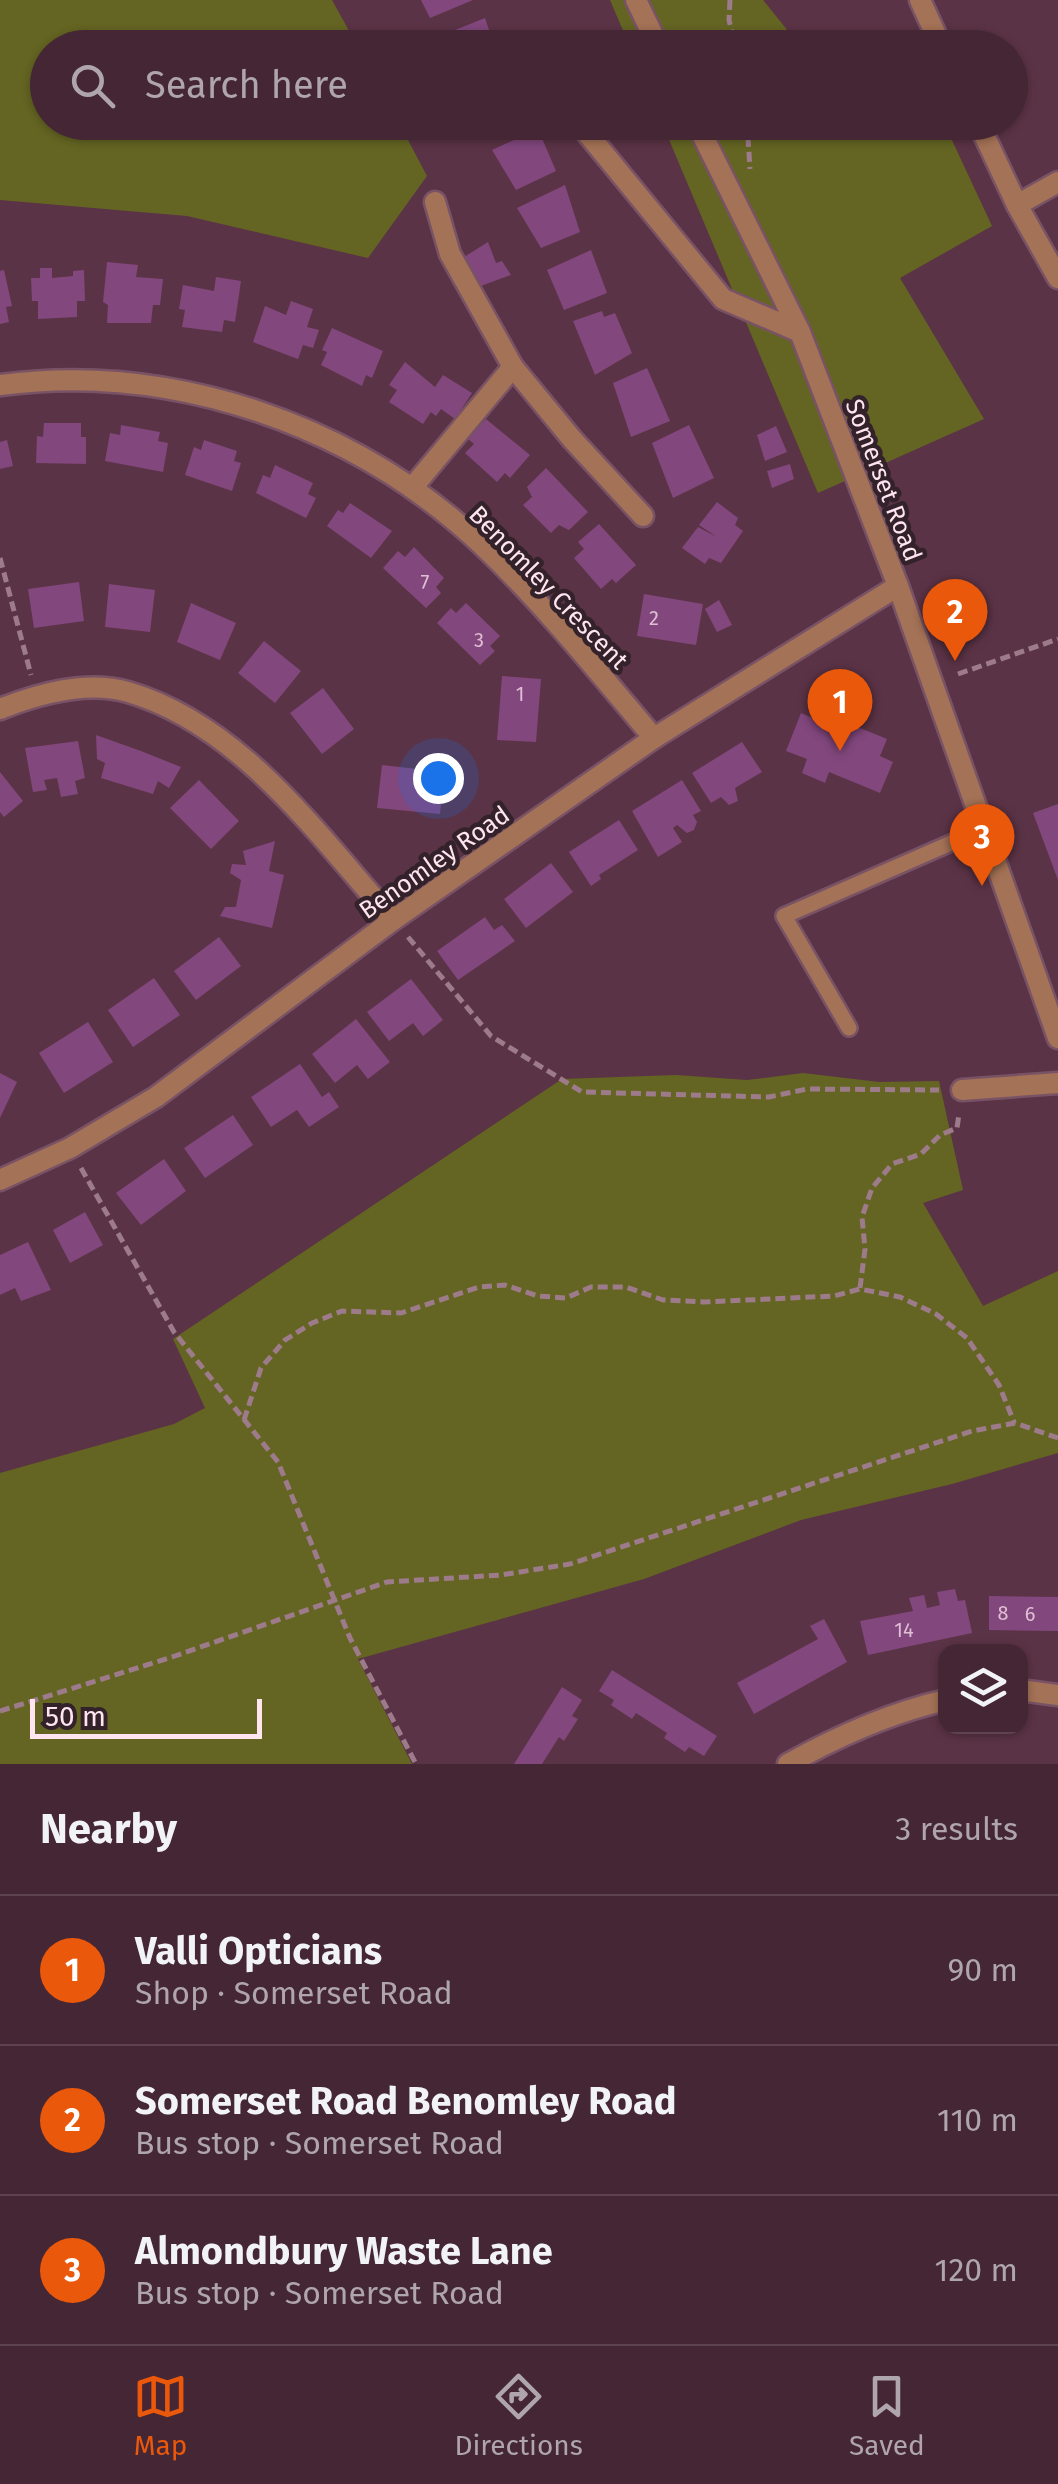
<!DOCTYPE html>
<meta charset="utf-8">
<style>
body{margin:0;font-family:"Fira Sans",sans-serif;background:#4e3240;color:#f1f3f6}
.controls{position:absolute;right:30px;bottom:30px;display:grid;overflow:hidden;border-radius:20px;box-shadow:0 2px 8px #0004}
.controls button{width:90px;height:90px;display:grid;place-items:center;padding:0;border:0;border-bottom:2px solid #5c434f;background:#442634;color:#f1f3f6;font:50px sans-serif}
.scale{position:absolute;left:30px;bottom:25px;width:232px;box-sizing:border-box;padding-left:10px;border:5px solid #ffe5f0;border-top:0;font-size:28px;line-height:35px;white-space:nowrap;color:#ffe5f0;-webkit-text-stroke:8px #34222a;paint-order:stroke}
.you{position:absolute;left:438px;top:778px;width:35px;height:35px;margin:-25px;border:8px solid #fff;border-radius:50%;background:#1a73e8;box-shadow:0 0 0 15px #1a73e833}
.badge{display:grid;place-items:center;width:65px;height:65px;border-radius:50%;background:#ea580c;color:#fff;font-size:32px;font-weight:700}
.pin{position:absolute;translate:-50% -82px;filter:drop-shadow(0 2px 5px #0008)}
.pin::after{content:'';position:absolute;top:52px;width:35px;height:30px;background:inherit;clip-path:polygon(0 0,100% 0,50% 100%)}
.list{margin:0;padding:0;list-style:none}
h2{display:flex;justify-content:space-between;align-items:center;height:130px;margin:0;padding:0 40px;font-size:42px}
h2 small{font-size:32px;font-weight:400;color:#afa5ac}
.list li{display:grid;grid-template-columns:65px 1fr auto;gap:30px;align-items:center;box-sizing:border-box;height:150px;padding:0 40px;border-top:2px solid #5c434f}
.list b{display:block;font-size:38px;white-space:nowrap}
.list p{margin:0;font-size:32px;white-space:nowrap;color:#afa5ac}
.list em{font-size:32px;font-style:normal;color:#afa5ac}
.icon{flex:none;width:55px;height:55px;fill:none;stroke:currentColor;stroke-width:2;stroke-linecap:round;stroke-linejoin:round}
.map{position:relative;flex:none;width:1058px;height:1764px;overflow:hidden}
.search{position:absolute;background:#442634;box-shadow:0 2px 8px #0004;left:30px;right:30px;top:30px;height:110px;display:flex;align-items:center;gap:25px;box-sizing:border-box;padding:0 35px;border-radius:55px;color:#afa5ac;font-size:38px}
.sheet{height:580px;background:#442634}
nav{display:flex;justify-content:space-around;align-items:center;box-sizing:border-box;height:140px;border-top:2px solid #5c434f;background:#442634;font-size:28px;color:#afa5ac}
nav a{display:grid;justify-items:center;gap:5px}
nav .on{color:#ea580c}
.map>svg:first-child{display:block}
.green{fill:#646522}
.building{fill:#82477d}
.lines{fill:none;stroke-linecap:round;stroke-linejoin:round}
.lane-casing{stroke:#795365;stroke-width:20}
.street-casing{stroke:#795365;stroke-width:25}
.path{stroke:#9d7b8b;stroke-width:5;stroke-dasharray:10 5;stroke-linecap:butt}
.lane{stroke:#a47256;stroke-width:15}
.street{stroke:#a47256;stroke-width:20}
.labels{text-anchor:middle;stroke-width:9;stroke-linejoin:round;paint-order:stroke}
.number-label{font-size:20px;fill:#e0bed3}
.street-label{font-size:25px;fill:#ffe5f0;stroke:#34222a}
</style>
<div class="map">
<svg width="1058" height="1764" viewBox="0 0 1058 1764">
<rect width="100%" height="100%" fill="#5b3346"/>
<!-- green -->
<g class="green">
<polygon points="0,0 332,0 358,47 48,48 48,122 399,123 427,176 368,258 187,216 0,200"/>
<polygon points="610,0 763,0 801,47 630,47"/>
<polygon points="662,123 944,123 992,226 900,278 984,419 818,493"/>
<polygon points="803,1073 879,1082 939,1081 963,1190 923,1203 983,1306 1058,1271 1058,1453 952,1484 801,1520 644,1579 358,1659 412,1764 0,1764 0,1473 174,1424 205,1408 173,1339 562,1079 676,1075 747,1080"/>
</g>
<!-- building -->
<g class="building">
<polygon points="421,0 473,0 430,18"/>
<polygon points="485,18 495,48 445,48 440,36"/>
<polygon points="478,122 505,122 505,123 482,131"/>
<polygon points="538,129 556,171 516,190 492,150"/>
<polygon points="565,185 580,232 541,248 517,208"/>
<polygon points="488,242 496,263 502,261 511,275 478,287 464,257"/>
<polygon points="591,250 607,293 564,310 547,270"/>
<polygon points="107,262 138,265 136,277 163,279 160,305 153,305 151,323 107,323 108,305 103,302"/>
<polygon points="40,268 52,268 52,278 73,276 73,271 84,270 85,301 77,301 77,317 38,319 38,301 32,301 31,278 40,278"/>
<polygon points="4,270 12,306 6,307 9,322 0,324 0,271"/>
<polygon points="216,277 241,281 235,322 224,320 222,332 182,327 185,310 179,309 183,285 214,291"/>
<polygon points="291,301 313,309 307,327 319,330 313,348 303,345 298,359 253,342 265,306 286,315"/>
<polygon points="602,311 604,317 615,313 632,353 595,375 573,321"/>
<polygon points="332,328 383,351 372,378 366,375 362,386 321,365 327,352 322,350"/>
<polygon points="405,362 435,387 443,375 472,393 455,419 441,409 436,416 431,412 423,424 389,402 397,390 389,385"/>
<polygon points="647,368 670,421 631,437 613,383"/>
<polygon points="486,419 530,455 510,478 505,473 497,482 465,453 474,444 468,439"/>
<polygon points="44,423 81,423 81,437 86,437 86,464 36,463 37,436 43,437"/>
<polygon points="121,425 160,432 158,441 168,443 163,472 105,461 110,433 120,435"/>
<polygon points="689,425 714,478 673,498 652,443"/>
<polygon points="776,426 787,452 765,461 757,435"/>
<polygon points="7,440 13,466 0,469 0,442"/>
<polygon points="204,440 237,451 234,461 241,463 232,491 185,475 194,447 201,450"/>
<polygon points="790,464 794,479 772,488 767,471"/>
<polygon points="275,465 313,483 308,494 316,498 306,518 256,493 263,475 270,478"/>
<polygon points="546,468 588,512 569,530 559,525 551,533 523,505 532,497 527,487"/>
<polygon points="717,502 738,518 735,525 743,531 721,563 709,558 705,564 682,548 698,527 717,537 699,525"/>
<polygon points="350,503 392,531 371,558 327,526 338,510 343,513"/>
<polygon points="599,524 636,565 616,583 612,579 601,589 574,558 584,549 578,542"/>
<polygon points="414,547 444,578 436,587 441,593 426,608 383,568 398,551 405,557"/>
<polygon points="79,582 84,621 34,628 28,589"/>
<polygon points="109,584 155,590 150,632 105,627"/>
<polygon points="644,594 703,604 696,645 637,636"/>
<polygon points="719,600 732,625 717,632 705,609"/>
<polygon points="191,603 236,623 220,660 177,642"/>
<polygon points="466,603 500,636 490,646 495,651 480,665 437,623 451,608 456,613"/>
<polygon points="264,641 301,671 275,703 238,673"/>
<polygon points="502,676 541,679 536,742 497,740"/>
<polygon points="323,688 354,729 322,754 290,713"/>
<polygon points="816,710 887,739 880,756 893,762 880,793 829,772 825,783 802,773 807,759 786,751 801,713 813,718"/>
<polygon points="96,735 141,751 181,767 169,788 158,781 153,794 101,778 105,763 97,759"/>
<polygon points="78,741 85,778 75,781 78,794 61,797 57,778 44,780 47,790 33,792 25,748"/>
<polygon points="742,742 762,772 735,788 738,801 729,805 721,797 711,803 692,773"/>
<polygon points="382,765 444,772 440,814 377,808"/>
<polygon points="0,772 23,801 4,817 0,812"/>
<polygon points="199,780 239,821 211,849 170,808"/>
<polygon points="682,780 701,811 693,815 697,822 694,830 687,833 677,825 673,828 682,842 658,857 632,811"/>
<polygon points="1058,804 1058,880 1033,813"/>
<polygon points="619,820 638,850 599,875 601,879 591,886 569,852"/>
<polygon points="275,841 269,871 284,875 272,928 220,916 225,907 236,907 241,880 230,873 232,864 246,865 243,851"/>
<polygon points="551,863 573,892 526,928 504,899"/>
<polygon points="485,917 494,930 502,925 515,941 458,980 437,951"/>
<polygon points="219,937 241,966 196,1000 174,971"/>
<polygon points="154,978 180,1015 133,1047 108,1010"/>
<polygon points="411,979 443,1020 423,1036 413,1023 389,1041 367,1012"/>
<polygon points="356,1019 390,1062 368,1079 357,1065 335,1083 312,1054"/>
<polygon points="88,1022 113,1062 64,1093 39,1053"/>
<polygon points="300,1064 322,1097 329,1092 339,1107 309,1127 297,1110 271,1127 251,1097"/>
<polygon points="0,1073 17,1082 0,1118"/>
<polygon points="233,1115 253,1145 205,1178 184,1148"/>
<polygon points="164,1159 186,1191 141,1225 116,1193"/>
<polygon points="85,1212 103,1245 70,1263 53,1230"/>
<polygon points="28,1242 51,1290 21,1301 15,1288 0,1295 0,1255"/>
<polygon points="955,1589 958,1601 965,1600 972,1633 868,1655 860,1621 913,1611 909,1598 924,1595 927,1608 940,1605 937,1592"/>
<polygon points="989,1596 1058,1597 1058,1631 989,1630"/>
<polygon points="824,1619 847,1662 754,1714 737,1683 818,1639 810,1626"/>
<polygon points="612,1670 717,1736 704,1756 689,1747 685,1752 664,1738 667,1733 636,1713 632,1719 611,1705 614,1700 599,1691"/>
<polygon points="562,1687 582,1700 572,1716 578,1719 564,1741 559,1737 542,1764 514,1764"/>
</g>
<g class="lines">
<defs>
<polyline id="lane" points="849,1028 784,916 983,829"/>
<g id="street">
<polyline points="636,0 659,48"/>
<polyline points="920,0 942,48"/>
<polyline points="578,122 723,299 800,332"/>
<polyline points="696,122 800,332 898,586 1058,1038"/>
<polyline points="978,122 1017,205 1058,278"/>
<polyline points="1017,205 1058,182"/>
<polyline points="513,367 572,439 643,516"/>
<path d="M0,385C173,362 355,425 482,545C544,604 599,673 654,738"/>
<polyline points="412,488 513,367 450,254 435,202"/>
<path d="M0,709C38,694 86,680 128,692C241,725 318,835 393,920"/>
<polyline points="962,1090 1058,1083"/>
<polyline points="0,1180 70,1148 156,1097 393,920 654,738 898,586"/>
<polyline points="1020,1690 1058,1695"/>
<path d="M788,1764C838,1736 889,1713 946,1700"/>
</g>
</defs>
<!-- lane casing -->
<use href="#lane" class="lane-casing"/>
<!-- street casing -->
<use href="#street" class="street-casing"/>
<!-- path -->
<g class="path">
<polyline points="730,0 729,20 736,48"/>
<polyline points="747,122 750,169"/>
<polyline points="0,558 31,675"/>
<polyline points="958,674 1058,639"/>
<polyline points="408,937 491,1036 582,1092 769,1097 807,1089 939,1090"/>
<polyline points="81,1168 174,1332 278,1462 350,1638 416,1764"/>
<polyline points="860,1288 865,1249 862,1217 872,1188 892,1164 921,1154 940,1135 957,1128 959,1114"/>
<polyline points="244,1420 261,1368 285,1340 312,1323 342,1311 401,1313 479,1287 505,1285 538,1296 566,1298 591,1287 626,1287 663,1300 704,1302 834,1296 860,1289 900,1297 936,1314 967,1338 999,1385 1014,1422"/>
<polyline points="0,1711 172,1657 387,1582 501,1575 570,1564 972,1431 1015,1423 1058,1438"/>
</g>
<!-- lane -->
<use href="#lane" class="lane"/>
<!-- street -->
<use href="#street" class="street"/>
</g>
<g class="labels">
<!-- number labels -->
<g class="number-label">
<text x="425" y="589">7</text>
<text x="654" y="625">2</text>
<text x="479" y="647">3</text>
<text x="520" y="701">1</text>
<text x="1003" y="1620">8</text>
<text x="1030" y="1621">6</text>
<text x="904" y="1637">14</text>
</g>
<!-- street labels -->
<g class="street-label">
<text transform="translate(884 480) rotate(69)" y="9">Somerset Road</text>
<text transform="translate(549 587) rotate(46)" y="9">Benomley Crescent</text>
<text transform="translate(434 862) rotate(-35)" y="9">Benomley Road</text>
</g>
</g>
</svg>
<div class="controls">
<button><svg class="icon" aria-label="layers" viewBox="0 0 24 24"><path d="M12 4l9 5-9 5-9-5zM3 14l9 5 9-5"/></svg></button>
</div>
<div class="scale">50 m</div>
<div class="you"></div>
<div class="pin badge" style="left:840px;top:751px">1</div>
<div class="pin badge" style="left:955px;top:661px">2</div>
<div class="pin badge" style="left:982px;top:886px">3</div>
<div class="search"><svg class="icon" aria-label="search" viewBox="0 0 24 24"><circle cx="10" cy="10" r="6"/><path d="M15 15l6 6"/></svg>Search here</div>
</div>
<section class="sheet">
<h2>Nearby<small>3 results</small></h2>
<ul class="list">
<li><span class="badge">1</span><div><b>Valli Opticians</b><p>Shop · Somerset Road</p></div><em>90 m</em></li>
<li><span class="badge">2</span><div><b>Somerset Road Benomley Road</b><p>Bus stop · Somerset Road</p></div><em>110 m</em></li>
<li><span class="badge">3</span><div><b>Almondbury Waste Lane</b><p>Bus stop · Somerset Road</p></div><em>120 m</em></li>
</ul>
</section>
<nav>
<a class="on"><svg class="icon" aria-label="map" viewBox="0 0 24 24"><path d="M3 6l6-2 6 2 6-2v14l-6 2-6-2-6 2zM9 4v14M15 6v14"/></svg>Map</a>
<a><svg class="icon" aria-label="directions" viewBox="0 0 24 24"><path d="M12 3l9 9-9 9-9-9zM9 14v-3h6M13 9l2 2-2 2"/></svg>Directions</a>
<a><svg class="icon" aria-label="saved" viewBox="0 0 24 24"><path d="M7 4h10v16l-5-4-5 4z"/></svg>Saved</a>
</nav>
